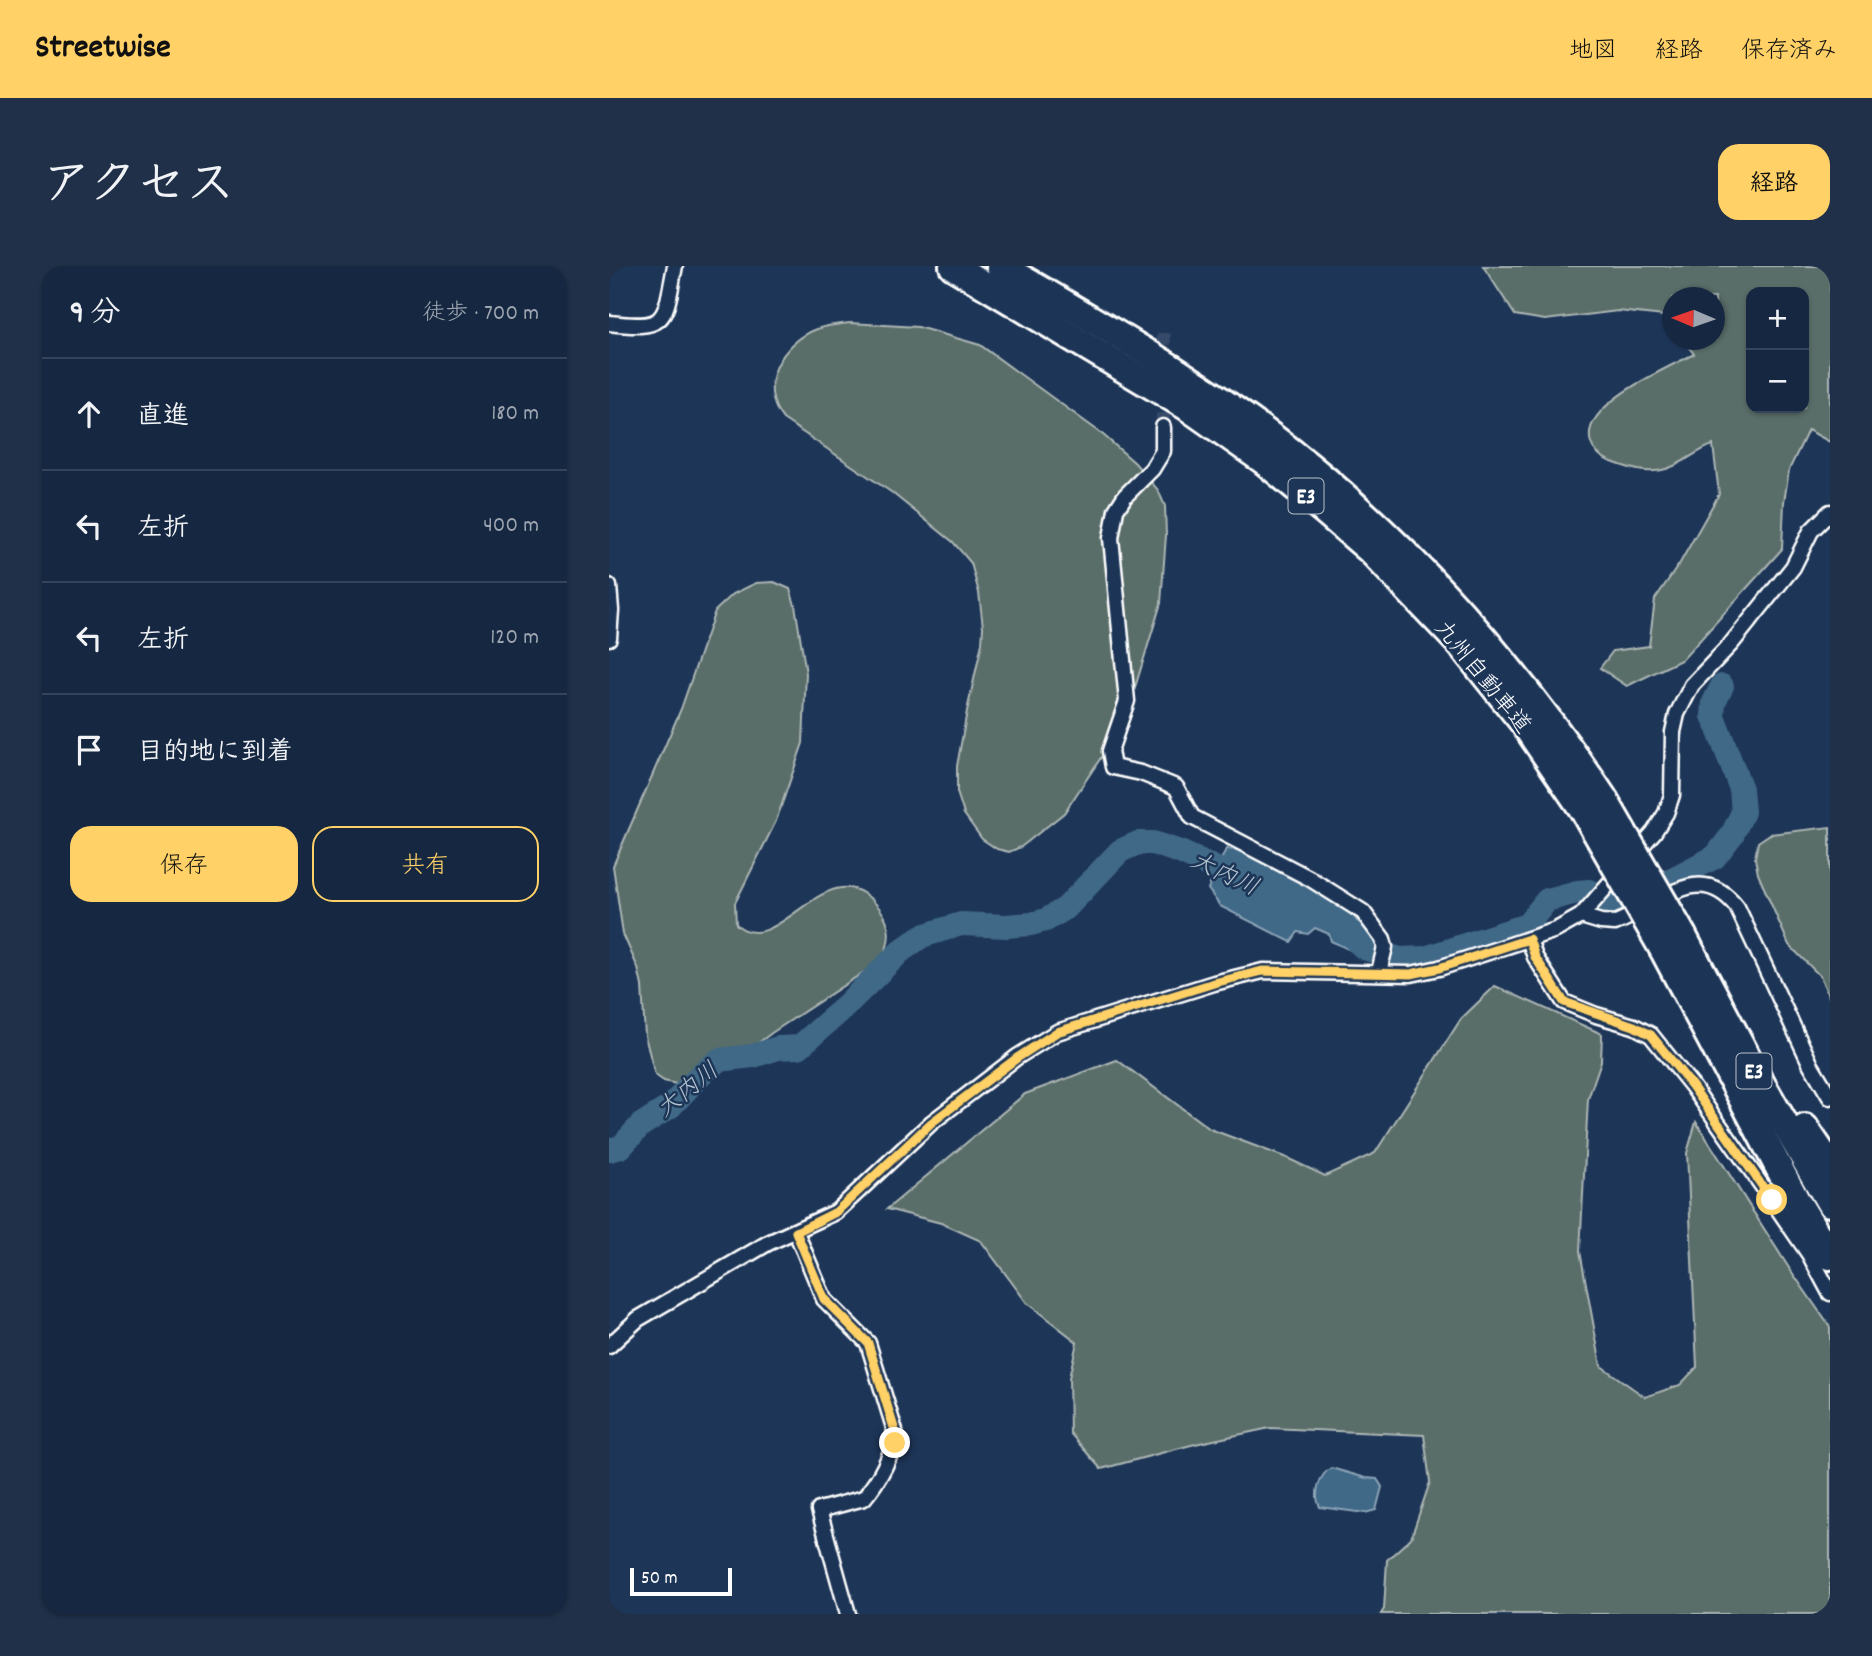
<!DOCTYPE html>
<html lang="ja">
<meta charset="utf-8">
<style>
body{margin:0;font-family:Dekko,"Klee One",sans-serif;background:#1f3048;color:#f1f3f6}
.controls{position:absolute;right:21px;top:21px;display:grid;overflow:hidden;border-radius:14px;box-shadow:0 2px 5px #0004}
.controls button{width:63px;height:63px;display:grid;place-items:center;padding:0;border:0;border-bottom:2px solid #35445a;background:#162841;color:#f1f3f6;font:35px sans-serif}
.compass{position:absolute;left:1053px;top:21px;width:63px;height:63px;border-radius:50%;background:#162841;box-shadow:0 2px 5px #0004;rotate:272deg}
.scale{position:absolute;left:21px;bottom:18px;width:102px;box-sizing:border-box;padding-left:7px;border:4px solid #fff;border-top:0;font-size:19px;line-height:24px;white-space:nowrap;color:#fff;-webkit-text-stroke:5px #1d3557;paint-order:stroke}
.stop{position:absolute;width:21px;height:21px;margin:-16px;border:5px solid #ffd166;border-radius:50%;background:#fff}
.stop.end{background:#ffd166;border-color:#fff;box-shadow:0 2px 7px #0008}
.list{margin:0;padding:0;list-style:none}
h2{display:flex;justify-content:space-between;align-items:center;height:91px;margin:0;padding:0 28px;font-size:30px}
h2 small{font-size:23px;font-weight:400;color:#9ea6b1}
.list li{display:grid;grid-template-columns:46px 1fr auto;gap:21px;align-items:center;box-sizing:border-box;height:112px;padding:0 28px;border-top:2px solid #35445a}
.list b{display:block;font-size:26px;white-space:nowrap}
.list em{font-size:23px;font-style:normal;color:#9ea6b1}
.actions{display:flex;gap:14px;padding:21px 28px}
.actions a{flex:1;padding:16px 0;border:2px solid #ffd166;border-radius:21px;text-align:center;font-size:24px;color:#ffd166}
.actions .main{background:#ffd166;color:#111}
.icon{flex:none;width:38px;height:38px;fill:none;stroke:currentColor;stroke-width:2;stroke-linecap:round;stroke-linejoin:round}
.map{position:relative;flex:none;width:1221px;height:1348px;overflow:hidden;border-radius:21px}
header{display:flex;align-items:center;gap:42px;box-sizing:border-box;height:98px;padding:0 35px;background:#ffd166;color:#111}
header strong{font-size:33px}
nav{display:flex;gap:38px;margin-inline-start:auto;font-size:24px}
.intro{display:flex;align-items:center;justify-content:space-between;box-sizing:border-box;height:168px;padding:0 42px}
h1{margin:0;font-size:49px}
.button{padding:18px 32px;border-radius:21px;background:#ffd166;color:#111;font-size:24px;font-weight:700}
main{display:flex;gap:42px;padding:0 42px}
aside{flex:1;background:#162841;border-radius:21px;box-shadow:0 2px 5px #0004}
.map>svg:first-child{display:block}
.green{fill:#5a6e69;stroke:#acb6b4;stroke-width:2;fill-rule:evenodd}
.water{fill:#3f6787;stroke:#8ca4b7;stroke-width:2}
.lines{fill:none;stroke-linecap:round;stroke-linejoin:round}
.river{stroke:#3f6787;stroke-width:24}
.minor-tunnel{stroke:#344968;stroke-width:14;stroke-dasharray:14 7;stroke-linecap:butt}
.minor-casing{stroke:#fff;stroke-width:19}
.motorway-casing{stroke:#fff;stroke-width:32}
.minor{stroke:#1d3557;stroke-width:14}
.motorway{stroke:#1d3557;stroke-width:26}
.motorway-bridge-casing{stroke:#fff;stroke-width:32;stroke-linecap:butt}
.motorway-bridge{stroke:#1d3557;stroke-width:26}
.route{stroke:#ffd166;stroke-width:9}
.labels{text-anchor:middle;stroke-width:5;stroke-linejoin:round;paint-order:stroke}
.shield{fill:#1d3557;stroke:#bbc2cd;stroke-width:2}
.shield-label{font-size:21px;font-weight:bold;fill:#fff}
.street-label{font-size:23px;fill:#fff;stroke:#1d3557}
.water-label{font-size:24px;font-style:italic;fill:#b2c2cf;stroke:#1d3557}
</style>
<header>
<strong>Streetwise</strong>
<nav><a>地図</a><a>経路</a><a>保存済み</a></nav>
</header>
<div class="intro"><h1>アクセス</h1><a class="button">経路</a></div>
<main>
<aside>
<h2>9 分<small>徒歩 · 700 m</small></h2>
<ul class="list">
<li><svg class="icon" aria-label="ahead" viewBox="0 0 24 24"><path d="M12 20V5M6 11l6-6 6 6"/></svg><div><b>直進</b></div><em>180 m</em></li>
<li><svg class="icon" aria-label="left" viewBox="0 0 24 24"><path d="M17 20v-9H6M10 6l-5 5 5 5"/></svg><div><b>左折</b></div><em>400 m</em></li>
<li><svg class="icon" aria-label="left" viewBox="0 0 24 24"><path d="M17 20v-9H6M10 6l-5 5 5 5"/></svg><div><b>左折</b></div><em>120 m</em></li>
<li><svg class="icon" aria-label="arrive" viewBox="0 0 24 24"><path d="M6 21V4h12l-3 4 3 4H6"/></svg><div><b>目的地に到着</b></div></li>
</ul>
<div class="actions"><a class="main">保存</a><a>共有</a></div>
</aside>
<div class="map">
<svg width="1221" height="1348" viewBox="0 0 1221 1348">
<rect width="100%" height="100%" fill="#1d3557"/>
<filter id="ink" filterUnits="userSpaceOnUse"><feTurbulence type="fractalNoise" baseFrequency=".0143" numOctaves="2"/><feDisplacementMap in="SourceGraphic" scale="14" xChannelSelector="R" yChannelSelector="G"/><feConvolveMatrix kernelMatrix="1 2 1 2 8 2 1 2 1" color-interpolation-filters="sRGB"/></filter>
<g filter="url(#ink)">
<!-- green -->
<g class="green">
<path d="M874,0H1221V176L1199,164L1180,204L1175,236L1173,283L1074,393L1018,420L991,402L1004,385L1040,380L1046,333L1071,297L1110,228L1104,179C1088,184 1073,199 1057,203C1037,209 1019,202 1000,195C992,191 984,185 982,177C969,139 1059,102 1085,88L1074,74H1106V32H1064L1063,60L1055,50L1009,45L936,54L906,49ZM1195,26V142H1142V26Z"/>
<path d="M241,57L309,61L371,79L492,167L526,197L549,224L556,240L557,269L552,337L515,457L455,547L412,581L400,586L388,583L373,573L355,548L348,526V500L358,445L373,377L374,361L370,327L362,297L344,276L282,226L174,153C147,120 173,76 208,63C218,59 231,58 241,57Z"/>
<path d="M165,316L181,323L186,339L197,407L194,477L167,555L126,637L127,658C170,698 219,574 271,643C284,660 281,677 273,694L164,766L94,818L86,820H75L55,815L46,809L36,770L33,720L29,702L14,668L4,600L72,443L106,345L124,328L147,317Z"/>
<polygon points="1221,561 1221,733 1211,710 1180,679 1149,608 1146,592 1149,576 1161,568"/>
<polygon points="886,720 993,768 992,795 979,833 971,985 992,1100 1036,1131 1071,1119 1088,1101 1078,887 1087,856 1180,1002 1221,1061 1221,1348 772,1348 775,1343 778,1294 802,1272 821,1216 815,1169 661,1162 586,1178 492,1203 461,1167 460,1112 468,1076 418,1037 372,975 332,957 278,943 416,828 508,794 601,863 678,892 716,910 766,887 852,753"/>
</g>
<!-- water -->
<g class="water">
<polygon points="617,583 640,585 733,635 748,655 762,662 767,669 758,679 754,690 722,675 720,668 706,662 699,668 689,666 682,676 611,640 599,623"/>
<path d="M722,1202L757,1212L768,1213L773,1221L767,1244L756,1247L711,1241C704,1228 710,1209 722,1202Z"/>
</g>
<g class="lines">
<!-- river -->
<g class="river">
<polyline points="731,660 755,682 791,693 816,692 918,659 938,634 968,626 980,625 996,636 1015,638 1106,591 1123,569 1134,546 1132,523 1104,450 1105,436 1113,420"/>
<polyline points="0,884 12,881 32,859 62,840 92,808 110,794 144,790 169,782 190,781 229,747 292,685 313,670 352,658 397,660 422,658 437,654 457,642 511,585 529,577 544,577 571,586 638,617"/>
</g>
<!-- minor-tunnel -->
<g class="minor-tunnel">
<polyline points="554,100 555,67"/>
<polyline points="554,161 554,124"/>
</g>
<defs>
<g id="minor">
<path d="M0,57C60,64 55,55 66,0"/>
<polyline points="554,161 554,185 543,203 516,230 507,244 502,272 518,435 501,485 504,501 532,507 567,521 583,551 700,612 754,646 774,673 776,681 770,706"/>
<polyline points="0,320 2,344 0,372"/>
<path d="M972,650L992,656L1006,657C1049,642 1089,591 1128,641L1202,799L1221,831"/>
<polyline points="920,673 926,691 955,736 987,749 1025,760 1042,769 1083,820 1163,934 1200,988 1221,1027"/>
<path d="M187,966L215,1033L259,1077L286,1165C285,1188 270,1214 255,1232L210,1244L239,1348"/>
<polyline points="0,1080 29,1053 159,977 227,946 322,857 408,791 448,766 605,717 654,705 802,708 830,702 947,664 972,650 1045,566 1057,547 1063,529 1064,466 1068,448 1083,419 1122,378 1184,301 1202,265 1221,246"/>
</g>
<g id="motorway">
<polyline points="344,0 577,140 654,194 718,247 762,285 852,379 914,456 975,545"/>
<path d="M391,0C503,65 619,130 718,215C826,308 917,415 995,533"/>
<polyline points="1074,670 1149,812 1221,937"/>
<polyline points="1054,683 1188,936 1221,990"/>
<polyline points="1196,862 1221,899"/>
</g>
</defs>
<!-- minor casing -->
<use href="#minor" class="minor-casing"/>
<!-- motorway casing -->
<use href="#motorway" class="motorway-casing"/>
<!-- minor -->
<use href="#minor" class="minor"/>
<!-- motorway -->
<use href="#motorway" class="motorway"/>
<defs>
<g id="motorway-bridge">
<polyline points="995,533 1074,670"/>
<polyline points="975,545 1054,683"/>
</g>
</defs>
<!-- motorway-bridge casing -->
<use href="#motorway-bridge" class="motorway-bridge-casing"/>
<!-- motorway-bridge -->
<use href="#motorway-bridge" class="motorway-bridge"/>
</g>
</g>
<g class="lines" filter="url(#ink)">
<!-- route -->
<polyline class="route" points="286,1177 286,1165 259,1077 215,1033 187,966 227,946 322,857 408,792 448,766 605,717 653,705 802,708 830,702 920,673 926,691 955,736 1025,760 1042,769 1083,820 1163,934"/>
</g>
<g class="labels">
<!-- shield labels -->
<g class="shield">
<rect x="679.5" y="212.5" width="35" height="35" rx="5"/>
<rect x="1127.5" y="787.5" width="35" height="35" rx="5"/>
</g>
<g class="shield-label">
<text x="697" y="237">E3</text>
<text x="1145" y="812">E3</text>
</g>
<!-- street labels -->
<g class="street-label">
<text transform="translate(875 410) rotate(51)" y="8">九州自動車道</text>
</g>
<!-- water labels -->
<g class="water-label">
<text transform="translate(616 607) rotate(25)" y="8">大内川</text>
<text transform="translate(78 823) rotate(-39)" y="8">大内川</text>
</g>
</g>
</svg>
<div class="controls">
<button>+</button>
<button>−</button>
</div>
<svg class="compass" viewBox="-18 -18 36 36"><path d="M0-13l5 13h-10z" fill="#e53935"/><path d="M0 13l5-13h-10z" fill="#9ea6b1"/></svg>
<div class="scale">50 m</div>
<div class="stop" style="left:1163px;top:934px"></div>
<div class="stop end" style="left:286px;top:1177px"></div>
</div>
</main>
